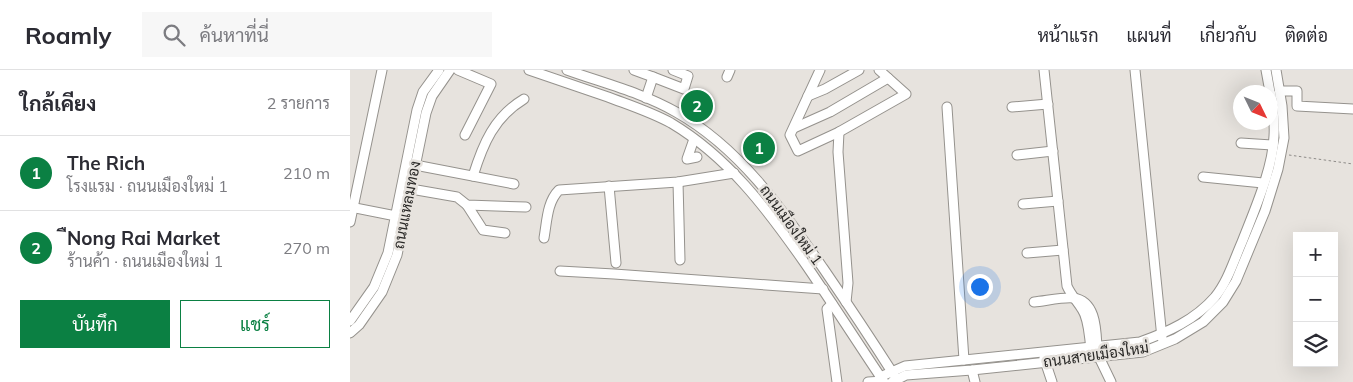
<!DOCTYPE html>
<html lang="th">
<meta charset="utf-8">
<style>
body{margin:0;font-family:Mulish,Sarabun,sans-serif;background:#f7f7f7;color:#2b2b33}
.controls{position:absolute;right:15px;bottom:15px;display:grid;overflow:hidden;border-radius:0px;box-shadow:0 5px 20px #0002}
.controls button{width:45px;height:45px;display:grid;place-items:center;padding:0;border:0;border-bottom:1px solid #e1e1e2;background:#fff;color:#2b2b33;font:25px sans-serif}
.compass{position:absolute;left:883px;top:15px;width:45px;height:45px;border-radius:50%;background:#fff;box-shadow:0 5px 20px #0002;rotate:133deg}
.you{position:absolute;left:629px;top:216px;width:18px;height:18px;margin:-12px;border:4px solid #fff;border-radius:50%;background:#1a73e8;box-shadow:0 0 0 8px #1a73e833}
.badge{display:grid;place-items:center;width:32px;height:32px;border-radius:50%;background:#0b8043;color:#fff;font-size:16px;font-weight:700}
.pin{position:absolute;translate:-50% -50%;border:2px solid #fff;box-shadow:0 1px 5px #0006}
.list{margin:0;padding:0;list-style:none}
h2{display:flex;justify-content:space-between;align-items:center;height:65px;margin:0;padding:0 20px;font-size:21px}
h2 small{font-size:16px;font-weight:400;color:#7c7c81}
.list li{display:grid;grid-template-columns:32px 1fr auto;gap:15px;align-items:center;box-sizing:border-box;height:75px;padding:0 20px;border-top:1px solid #e1e1e2}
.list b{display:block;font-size:19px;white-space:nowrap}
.list p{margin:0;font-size:16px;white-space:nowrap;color:#7c7c81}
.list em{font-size:16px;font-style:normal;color:#7c7c81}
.actions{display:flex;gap:10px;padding:15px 20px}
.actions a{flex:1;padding:11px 0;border:1px solid #0b8043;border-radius:0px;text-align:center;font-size:18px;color:#0b8043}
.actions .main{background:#0b8043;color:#fff}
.icon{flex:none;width:28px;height:28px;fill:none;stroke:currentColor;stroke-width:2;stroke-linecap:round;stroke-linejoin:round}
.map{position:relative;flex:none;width:1003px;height:312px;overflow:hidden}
header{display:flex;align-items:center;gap:30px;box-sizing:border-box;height:70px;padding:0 25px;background:#fff;border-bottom:1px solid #e1e1e2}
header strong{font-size:24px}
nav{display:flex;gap:28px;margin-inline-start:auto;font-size:18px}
.search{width:350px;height:45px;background:#f7f7f7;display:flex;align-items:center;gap:12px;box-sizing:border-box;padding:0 18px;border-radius:0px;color:#7c7c81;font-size:19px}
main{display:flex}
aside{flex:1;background:#fff}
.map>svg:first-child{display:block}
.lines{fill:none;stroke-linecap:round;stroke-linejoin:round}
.minor-casing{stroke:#95928d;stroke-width:11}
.path{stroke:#8f8c89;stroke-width:1;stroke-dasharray:2.5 2.5;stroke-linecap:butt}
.minor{stroke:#fff;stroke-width:9}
.labels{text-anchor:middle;stroke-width:5;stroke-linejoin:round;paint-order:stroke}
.street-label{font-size:15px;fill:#2a2927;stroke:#e7e3de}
</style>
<header>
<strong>Roamly</strong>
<div class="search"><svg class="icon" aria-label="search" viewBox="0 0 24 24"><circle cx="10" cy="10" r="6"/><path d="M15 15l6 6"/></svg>ค้นหาที่นี่</div>
<nav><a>หน้าแรก</a><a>แผนที่</a><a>เกี่ยวกับ</a><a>ติดต่อ</a></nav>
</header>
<main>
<aside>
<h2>ใกล้เคียง<small>2 รายการ</small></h2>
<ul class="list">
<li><span class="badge">1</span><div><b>The Rich</b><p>โรงแรม · ถนนเมืองใหม่ 1</p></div><em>210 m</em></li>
<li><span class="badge">2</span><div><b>ืNong Rai Market</b><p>ร้านค้า · ถนนเมืองใหม่ 1</p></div><em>270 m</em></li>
</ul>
<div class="actions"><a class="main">บันทึก</a><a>แชร์</a></div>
</aside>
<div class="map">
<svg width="1003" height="312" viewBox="0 0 1003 312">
<rect width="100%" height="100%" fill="#e7e3de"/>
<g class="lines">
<defs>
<g id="minor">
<polyline points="108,0 141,14 115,65"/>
<path d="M179,0C205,9 231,18 258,27C279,35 301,42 321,53C378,87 417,139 454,192C481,231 507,272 534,312"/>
<path d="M217,0C253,13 293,23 326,42C390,78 432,139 473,198C497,233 521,269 544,305"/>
<polyline points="284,0 303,7"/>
<polyline points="470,0 440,65 448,81 489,62 556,24 529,0"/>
<path d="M694,0L717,216C721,225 727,231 732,239C739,249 739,266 741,278"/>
<polyline points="785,0 812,268"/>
<polyline points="916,0 920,22"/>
<polyline points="377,7 380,0"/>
<polyline points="930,21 947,21 947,36 1003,39"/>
<polyline points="458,26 475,19 509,0"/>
<polyline points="296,28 303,7 334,19 338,6 323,0"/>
<polyline points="597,37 614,290"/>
<polyline points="662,37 698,34"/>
<polyline points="444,58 480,42 538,8"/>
<polyline points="489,62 488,82 498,213 496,232"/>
<polyline points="344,69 337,89 347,87"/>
<polyline points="891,73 923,75"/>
<polyline points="667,85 703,81"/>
<polyline points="65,95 164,114"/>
<path d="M123,106C133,74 144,47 174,29"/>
<polyline points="853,107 913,113"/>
<polyline points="328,112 330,190"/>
<polyline points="259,116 266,193"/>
<polyline points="61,119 107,127 117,135 176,137"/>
<polyline points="673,134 708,131"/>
<polyline points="117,135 133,160 155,163"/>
<polyline points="0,137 51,147"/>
<polyline points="0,152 32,0"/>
<path d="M194,168C197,151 197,132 209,120L328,112L384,103"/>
<polyline points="677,183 713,180"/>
<polyline points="210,201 264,204 473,219"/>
<path d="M684,232C695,231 713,227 723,228C746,231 746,259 747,277"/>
<polyline points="482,234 477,239 487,312"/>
<polyline points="0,251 24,217 38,183 67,40 73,22 89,0"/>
<polyline points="0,263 9,255 32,222 47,185 76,43 82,26 100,0"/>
<polyline points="749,287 761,312"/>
<polyline points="694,288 702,312"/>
<polyline points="622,300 625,312"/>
<path d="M530,307L555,296L790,272C818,262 845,250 865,227C878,211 884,190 892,172C904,141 923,99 924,66C925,52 923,38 921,24"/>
<polyline points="518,312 533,311"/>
<polyline points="542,312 556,305 622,300 793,282 825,269 853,252 873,232 886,211 915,141 928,99 934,68 932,36 926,0"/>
</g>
</defs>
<!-- minor casing -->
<use href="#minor" class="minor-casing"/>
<!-- path -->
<polyline class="path" points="939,85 1003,94"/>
<!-- minor -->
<use href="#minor" class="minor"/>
</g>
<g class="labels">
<!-- street labels -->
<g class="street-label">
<text transform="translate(57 135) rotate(-79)" y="5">ถนนแหลมทอง</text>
<text transform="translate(441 155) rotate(54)" y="5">ถนนเมืองใหม่ 1</text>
<text transform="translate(746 285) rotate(-8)" y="5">ถนนสายเมืองใหม่</text>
</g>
</g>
</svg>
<div class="controls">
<button>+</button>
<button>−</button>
<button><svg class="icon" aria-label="layers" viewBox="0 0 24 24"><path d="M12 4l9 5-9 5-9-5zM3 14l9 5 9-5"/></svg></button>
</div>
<svg class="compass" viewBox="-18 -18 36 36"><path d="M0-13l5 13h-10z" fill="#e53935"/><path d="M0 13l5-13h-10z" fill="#7c7c81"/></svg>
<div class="you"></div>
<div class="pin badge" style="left:409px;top:78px">1</div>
<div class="pin badge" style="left:347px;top:36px">2</div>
</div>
</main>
